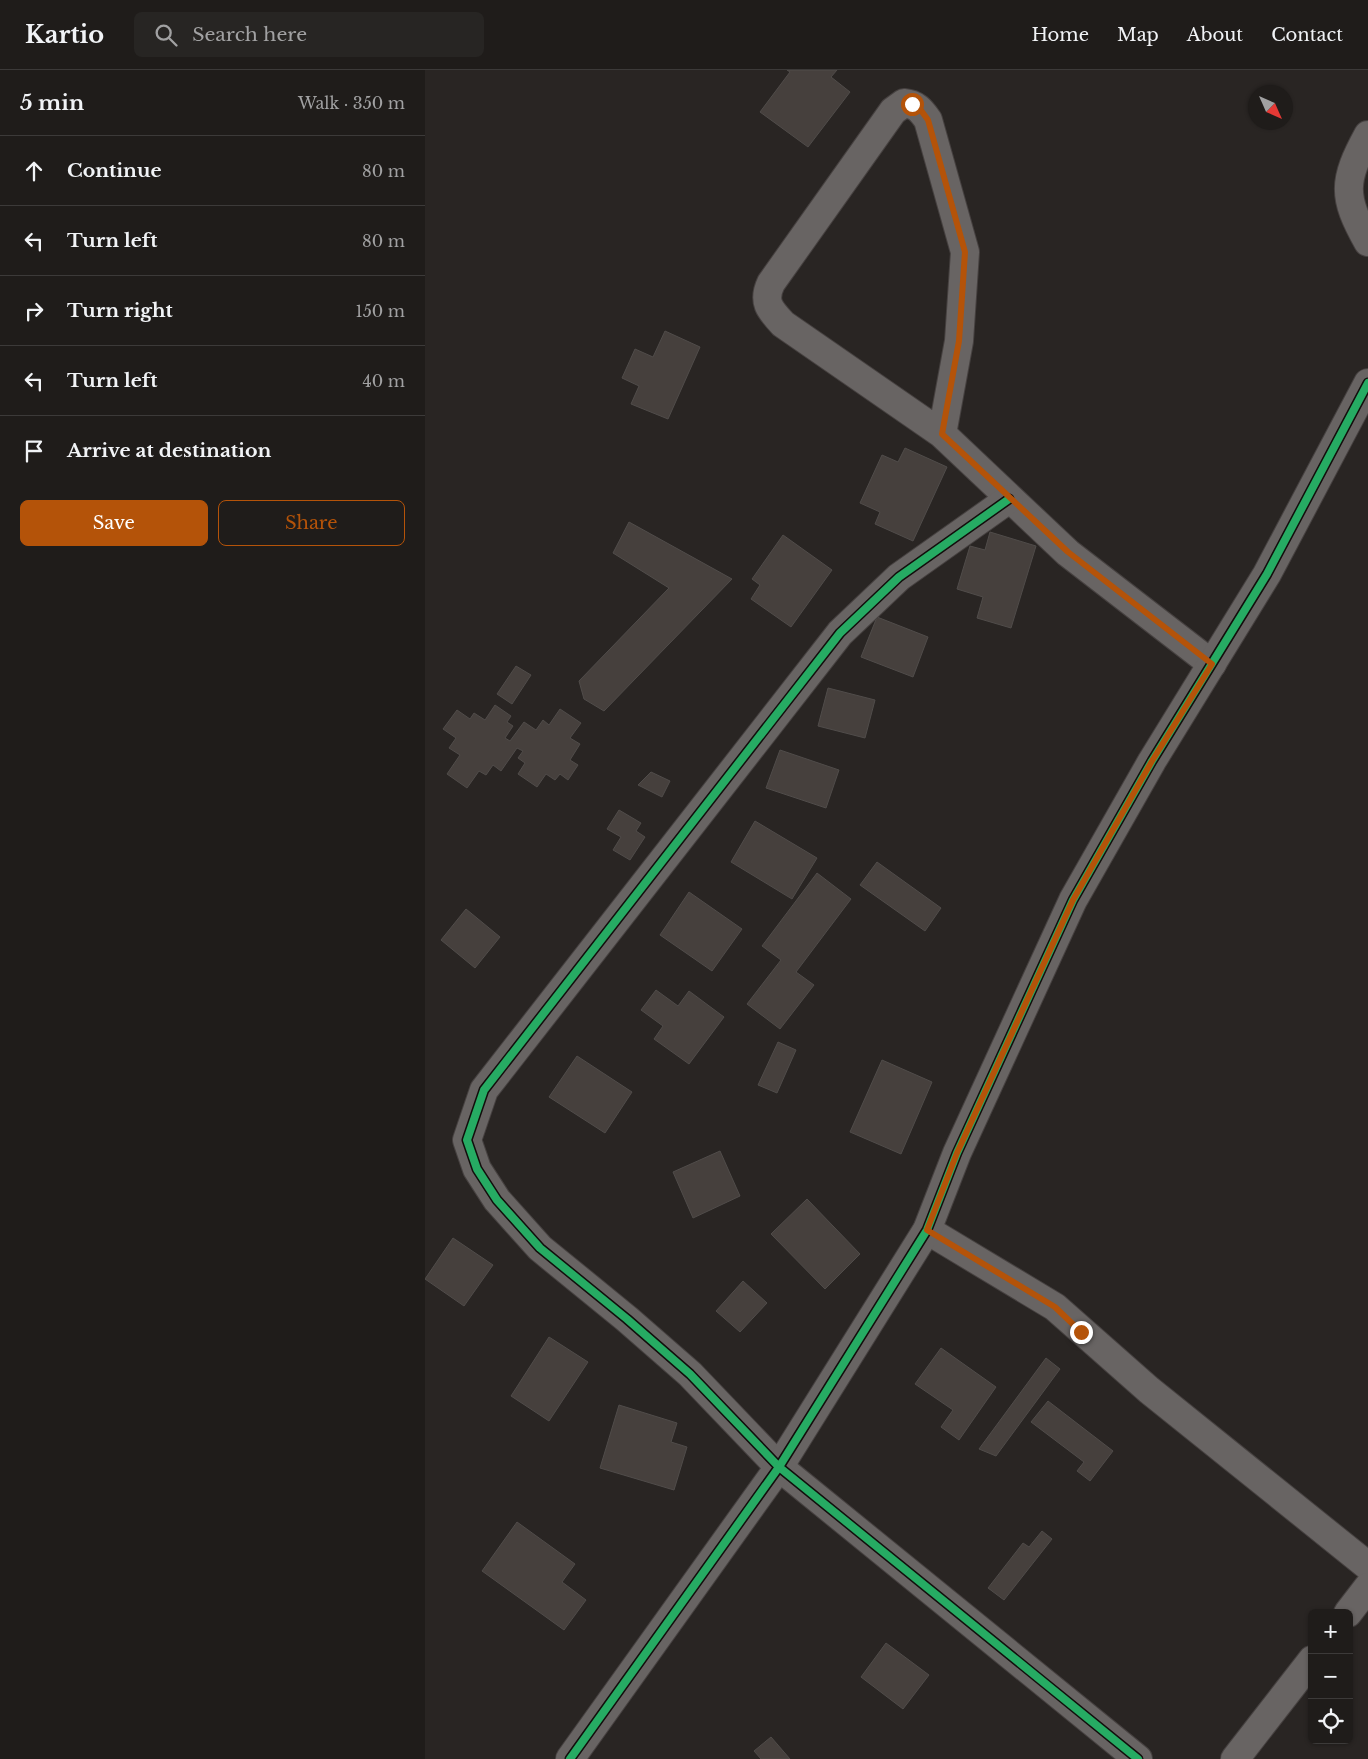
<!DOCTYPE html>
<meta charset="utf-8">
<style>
body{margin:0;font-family:"Libre Baskerville",serif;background:#272523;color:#f1f3f6}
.controls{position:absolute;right:15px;bottom:15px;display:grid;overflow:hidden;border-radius:8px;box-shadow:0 1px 4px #0004}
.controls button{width:45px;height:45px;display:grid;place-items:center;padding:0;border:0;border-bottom:1px solid #3c3a39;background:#1f1c1a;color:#f1f3f6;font:25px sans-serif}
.compass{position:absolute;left:823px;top:15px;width:45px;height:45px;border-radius:50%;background:#1f1c1a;box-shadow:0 1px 4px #0004;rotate:135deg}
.stop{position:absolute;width:15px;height:15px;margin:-11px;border:4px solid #b45309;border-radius:50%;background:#fff}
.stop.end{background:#b45309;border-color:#fff;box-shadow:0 1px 5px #0008}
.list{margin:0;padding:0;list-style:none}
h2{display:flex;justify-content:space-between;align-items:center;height:65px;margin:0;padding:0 20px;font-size:21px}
h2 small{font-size:16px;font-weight:400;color:#a1a1a2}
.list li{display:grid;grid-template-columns:32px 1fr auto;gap:15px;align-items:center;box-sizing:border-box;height:70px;padding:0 20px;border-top:1px solid #3c3a39}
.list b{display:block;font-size:19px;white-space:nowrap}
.list em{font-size:16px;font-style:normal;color:#a1a1a2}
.actions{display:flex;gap:10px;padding:15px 20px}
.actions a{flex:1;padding:11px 0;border:1px solid #b45309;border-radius:8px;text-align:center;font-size:18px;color:#b45309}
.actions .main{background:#b45309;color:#fff}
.icon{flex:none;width:28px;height:28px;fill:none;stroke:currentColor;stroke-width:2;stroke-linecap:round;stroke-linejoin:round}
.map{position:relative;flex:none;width:943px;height:1689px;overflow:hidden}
header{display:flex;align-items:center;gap:30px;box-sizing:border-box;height:70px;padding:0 25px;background:#1f1c1a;border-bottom:1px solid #3c3a39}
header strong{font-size:24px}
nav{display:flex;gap:28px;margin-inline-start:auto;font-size:18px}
.search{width:350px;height:45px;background:#272523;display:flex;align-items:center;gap:12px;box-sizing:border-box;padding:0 18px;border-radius:8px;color:#a1a1a2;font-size:19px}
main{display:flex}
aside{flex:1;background:#1f1c1a}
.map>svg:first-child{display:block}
.building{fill:#46403d;stroke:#504c4a}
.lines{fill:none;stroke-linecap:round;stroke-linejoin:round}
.minor-casing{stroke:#464140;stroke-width:30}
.minor{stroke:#686463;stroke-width:28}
.cycleway-casing{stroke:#120e0c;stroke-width:11}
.cycleway{stroke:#26ab63;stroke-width:8}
.route{stroke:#b45309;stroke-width:6}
</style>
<header>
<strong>Kartio</strong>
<div class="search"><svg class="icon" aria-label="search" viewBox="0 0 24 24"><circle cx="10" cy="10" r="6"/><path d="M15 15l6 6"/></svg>Search here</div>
<nav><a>Home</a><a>Map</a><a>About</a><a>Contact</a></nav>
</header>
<main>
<aside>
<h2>5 min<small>Walk · 350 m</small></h2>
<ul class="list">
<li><svg class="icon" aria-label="ahead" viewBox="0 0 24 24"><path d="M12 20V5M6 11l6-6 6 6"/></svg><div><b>Continue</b></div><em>80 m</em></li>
<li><svg class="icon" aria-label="left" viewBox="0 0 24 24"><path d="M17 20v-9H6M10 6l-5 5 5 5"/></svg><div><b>Turn left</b></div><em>80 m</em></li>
<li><svg class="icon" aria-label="right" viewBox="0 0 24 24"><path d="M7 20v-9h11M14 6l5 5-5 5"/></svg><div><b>Turn right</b></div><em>150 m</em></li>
<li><svg class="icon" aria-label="left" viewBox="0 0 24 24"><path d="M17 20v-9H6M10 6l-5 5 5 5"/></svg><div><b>Turn left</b></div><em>40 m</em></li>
<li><svg class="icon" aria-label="arrive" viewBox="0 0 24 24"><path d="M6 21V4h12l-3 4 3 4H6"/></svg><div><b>Arrive at destination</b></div></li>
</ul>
<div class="actions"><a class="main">Save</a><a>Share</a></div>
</aside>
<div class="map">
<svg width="943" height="1689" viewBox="0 0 943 1689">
<rect width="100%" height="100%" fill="#292523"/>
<!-- building -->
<g class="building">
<polygon points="362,0 412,0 406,7 425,22 383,77 335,42 365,2"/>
<polygon points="240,261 275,277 243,349 206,334 214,316 197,308 210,279 228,287"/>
<polygon points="480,378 522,397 488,471 450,454 455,442 435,433 457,385 473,392"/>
<polygon points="204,452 307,509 179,641 159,629 154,611 244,518 188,483"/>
<polygon points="565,462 611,476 586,558 552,548 558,527 532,519 545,476 560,480"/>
<polygon points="358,465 407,500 366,557 326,529 335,515 327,509"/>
<polygon points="452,547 503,567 488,607 436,587"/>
<polygon points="91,596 106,605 87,634 72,624"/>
<polygon points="403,618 450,630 440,668 393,656"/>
<polygon points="70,635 86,646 82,652 88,656 80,668 85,671 99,652 111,660 118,650 124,655 135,639 156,653 145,668 155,674 145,690 153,695 143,710 135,704 130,710 121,704 112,717 93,704 100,693 93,688 98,681 92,678 76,701 68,695 61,705 54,701 42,718 22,704 35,685 24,678 31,668 18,659 32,640 45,649 49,643 60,650"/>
<polygon points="355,680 414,700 401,738 341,718"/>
<polygon points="226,702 245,711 237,727 213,715"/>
<polygon points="194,740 216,753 211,761 220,767 205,790 188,780 196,767 182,759"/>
<polygon points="330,751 392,788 367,829 306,792"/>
<polygon points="452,792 516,838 500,861 435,815"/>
<polygon points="392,803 426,829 371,902 389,915 355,959 322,934 356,890 337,876"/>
<polygon points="264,822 317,859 287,901 235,865"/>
<polygon points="41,839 75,867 50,898 16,870"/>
<polygon points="231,920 253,936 264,921 299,947 264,994 229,969 238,956 216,940"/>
<polygon points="353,972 371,980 352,1023 333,1015"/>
<polygon points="152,986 207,1022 180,1063 124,1027"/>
<polygon points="457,990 507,1012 476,1084 425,1062"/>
<polygon points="295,1081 315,1126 268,1148 248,1102"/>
<polygon points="382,1129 435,1184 400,1219 346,1164"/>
<polygon points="28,1168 68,1195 39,1236 0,1209"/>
<polygon points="318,1211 342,1233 315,1262 291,1241"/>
<polygon points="124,1267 163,1292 124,1351 86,1326"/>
<polygon points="516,1278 571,1317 534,1370 516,1357 528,1340 490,1314"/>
<polygon points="621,1288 635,1299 571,1386 554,1379"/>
<polygon points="623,1331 688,1381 665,1411 652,1401 659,1392 606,1352"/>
<polygon points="194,1335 252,1353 246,1372 262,1377 249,1420 175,1398"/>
<polygon points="92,1452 150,1494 137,1512 161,1530 139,1560 57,1501"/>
<polygon points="617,1461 627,1469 579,1530 563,1518 598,1473 604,1477"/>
<polygon points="461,1573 504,1605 478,1639 436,1607"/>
<polygon points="346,1667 365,1689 336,1689 329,1681"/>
</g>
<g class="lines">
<defs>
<g id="minor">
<path d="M943,65C918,111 917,126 943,172"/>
<path d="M517,364L534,271L540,182L503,50C496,40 491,34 479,33L468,41L346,213C337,232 345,240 358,254L517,364L643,483L787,594"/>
<polyline points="584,429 474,507 415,563 59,1020 42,1070 52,1099 72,1130 115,1178 202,1249 265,1304 354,1397 713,1689"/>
<polyline points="502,1160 630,1237 724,1320 943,1496"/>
<polyline points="923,1543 943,1517"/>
<polyline points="145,1689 354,1397 502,1160 532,1083 648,830 727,691 842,504 943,313"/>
<polyline points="810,1689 887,1590"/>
</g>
</defs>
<!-- minor casing -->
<use href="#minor" class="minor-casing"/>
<!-- minor -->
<use href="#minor" class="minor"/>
<defs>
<g id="cycleway">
<polyline points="584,429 474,507 415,563 59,1020 42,1070 52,1099 72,1130 115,1178 202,1249 265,1304 354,1397 713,1689"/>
<polyline points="145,1689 354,1397 502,1160 532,1083 648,830 727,691 842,504 943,313"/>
</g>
</defs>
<!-- cycleway casing -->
<use href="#cycleway" class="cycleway-casing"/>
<!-- cycleway -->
<use href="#cycleway" class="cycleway"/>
</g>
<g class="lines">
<!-- route -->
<polyline class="route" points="487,34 495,39 503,50 540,182 534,271 517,364 643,482 787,594 727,691 648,830 532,1083 502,1160 630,1237 656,1262"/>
</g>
</svg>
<div class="controls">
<button>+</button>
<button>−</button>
<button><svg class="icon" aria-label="locate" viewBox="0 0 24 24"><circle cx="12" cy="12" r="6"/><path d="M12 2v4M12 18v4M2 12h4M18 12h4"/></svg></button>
</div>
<svg class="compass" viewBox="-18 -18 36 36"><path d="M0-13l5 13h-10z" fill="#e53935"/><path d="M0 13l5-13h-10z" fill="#a1a1a2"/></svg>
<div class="stop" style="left:487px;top:34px"></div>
<div class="stop end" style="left:656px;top:1262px"></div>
</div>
</main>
